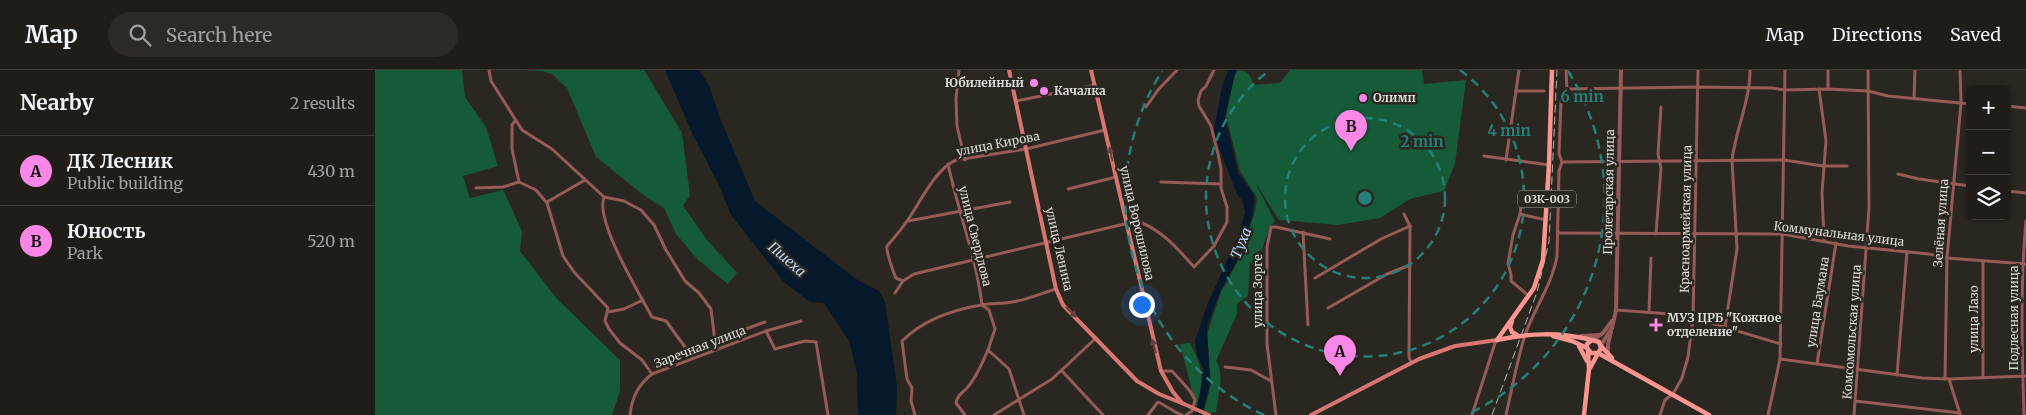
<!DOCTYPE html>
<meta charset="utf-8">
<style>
body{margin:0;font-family:Merriweather,serif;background:#2d2925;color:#f1f3f6}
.controls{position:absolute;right:15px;top:15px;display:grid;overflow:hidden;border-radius:8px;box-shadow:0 1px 4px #0004}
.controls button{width:45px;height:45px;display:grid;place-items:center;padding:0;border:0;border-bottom:1px solid #3d3a37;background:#201c18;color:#f1f3f6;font:25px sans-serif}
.you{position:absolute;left:766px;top:234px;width:18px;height:18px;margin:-12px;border:4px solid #fff;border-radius:50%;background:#1a73e8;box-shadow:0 0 0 8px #1a73e833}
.badge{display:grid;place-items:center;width:32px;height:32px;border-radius:50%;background:#fa87e8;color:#111;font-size:16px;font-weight:700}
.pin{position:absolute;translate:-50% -41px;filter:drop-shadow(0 1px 2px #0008)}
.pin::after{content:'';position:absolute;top:26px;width:18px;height:15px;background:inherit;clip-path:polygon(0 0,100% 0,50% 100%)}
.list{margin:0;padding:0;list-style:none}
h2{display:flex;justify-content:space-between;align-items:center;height:65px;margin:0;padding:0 20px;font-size:21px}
h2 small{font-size:16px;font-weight:400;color:#a2a1a2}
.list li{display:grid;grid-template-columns:32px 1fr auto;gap:15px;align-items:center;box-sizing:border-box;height:70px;padding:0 20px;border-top:1px solid #3d3a37}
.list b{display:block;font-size:19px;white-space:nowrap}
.list p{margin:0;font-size:16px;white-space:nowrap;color:#a2a1a2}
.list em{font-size:16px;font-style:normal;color:#a2a1a2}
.icon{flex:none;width:28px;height:28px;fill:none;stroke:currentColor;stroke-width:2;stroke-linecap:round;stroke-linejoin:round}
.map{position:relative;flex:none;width:1651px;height:345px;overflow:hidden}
header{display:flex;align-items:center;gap:30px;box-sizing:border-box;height:70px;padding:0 25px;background:#201c18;border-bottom:1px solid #3d3a37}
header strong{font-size:24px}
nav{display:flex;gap:28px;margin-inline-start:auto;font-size:18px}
.search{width:350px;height:45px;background:#2d2925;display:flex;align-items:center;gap:12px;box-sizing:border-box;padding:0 18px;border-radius:28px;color:#a2a1a2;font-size:19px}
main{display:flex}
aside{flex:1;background:#201c18}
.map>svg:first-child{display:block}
.green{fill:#165b37}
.water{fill:#05182c}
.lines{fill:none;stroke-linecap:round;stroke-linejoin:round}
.minor{stroke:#975b57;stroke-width:3}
.tertiary{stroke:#975b57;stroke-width:4}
.secondary{stroke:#d77671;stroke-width:4}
.primary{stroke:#fa968f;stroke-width:4.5}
.rail{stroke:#b7b4af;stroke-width:1;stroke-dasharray:8 4;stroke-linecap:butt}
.secondary-bridge{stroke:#d77671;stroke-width:4}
.oneway{fill:#67423c}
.ring{fill:none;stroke:#248079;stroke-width:2.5;stroke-dasharray:9 6}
.poi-dot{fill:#fa87e8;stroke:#2a2620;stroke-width:2}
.labels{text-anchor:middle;stroke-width:5;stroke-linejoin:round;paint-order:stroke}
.shield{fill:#2a2620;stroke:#a9a6a1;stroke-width:1}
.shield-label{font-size:11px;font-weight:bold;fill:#dfddd8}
.poi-label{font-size:12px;font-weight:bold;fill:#dfddd8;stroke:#2a2620;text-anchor:start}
.street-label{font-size:12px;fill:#dfddd8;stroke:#2a2620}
.water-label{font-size:14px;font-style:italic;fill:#b9d9fc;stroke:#2a2620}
.centre{fill:#248079;stroke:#2a2620;stroke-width:2.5}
.ring-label{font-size:15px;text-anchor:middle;font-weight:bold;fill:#248079;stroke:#2a2620;stroke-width:5;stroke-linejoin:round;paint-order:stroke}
</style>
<header>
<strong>Map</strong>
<div class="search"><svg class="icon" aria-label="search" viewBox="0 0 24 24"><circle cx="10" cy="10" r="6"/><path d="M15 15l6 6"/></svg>Search here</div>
<nav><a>Map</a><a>Directions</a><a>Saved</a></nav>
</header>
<main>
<aside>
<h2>Nearby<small>2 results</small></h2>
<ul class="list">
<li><span class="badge">A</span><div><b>ДК Лесник</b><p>Public building</p></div><em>430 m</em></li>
<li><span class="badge">B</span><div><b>Юность</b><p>Park</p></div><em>520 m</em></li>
</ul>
</aside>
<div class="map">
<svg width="1651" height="345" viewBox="0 0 1651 345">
<rect width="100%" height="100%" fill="#2a2620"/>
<!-- green -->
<g class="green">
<polygon points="0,0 87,0 90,27 111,57 123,96 88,106 95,128 128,120 147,161 145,181 182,229 245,290 245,321 237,345 0,345"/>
<polygon points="144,0 269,0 307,63 315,125 308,136 332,170 362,203 353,214 323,190 301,164 289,138 271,127 221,87 192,18 178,5 168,1"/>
<path d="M863,0C872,0 875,5 878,13L877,15L905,13L915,0H1047L1049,14L1091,10L1080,94L1069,121L1035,129L1005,148L963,155L904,150L880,112L900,151L895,156L887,180L883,181L879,194L875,193L873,226L862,234V244L841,291C850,304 843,326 841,342L833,343L829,340L836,314L832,264L847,219L854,210L855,205L864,189L880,142L882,128L865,101L851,46L859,6Z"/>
<path d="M815,273C829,300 829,309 821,338C817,317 810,295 805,274Z"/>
</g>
<!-- water -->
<g class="water">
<polygon points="290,0 324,0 334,15 345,48 380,131 481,209 504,221 510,232 522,317 521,345 483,345 482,304 474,271 449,233 435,232 409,212 356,145 344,115 317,63"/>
<polygon points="853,0 861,0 850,47 863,103 879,124 879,132 877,148 863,189 844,224 832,256 835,313 827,345 821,345 829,300 822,285 820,271 832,235 864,164 870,142 868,132 862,124 841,70 839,60 847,17"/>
</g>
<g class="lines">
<!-- minor -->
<g class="minor">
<polyline points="114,0 116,11 147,60 177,79 229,127 249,131 266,140 279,155 291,180 310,211 324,223 336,239 341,280"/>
<polyline points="584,0 581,29 582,56 590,90"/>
<polyline points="1453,0 1453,19"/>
<polyline points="1192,19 1322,17 1397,18 1410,20 1453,19 1493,21 1513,26 1595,34"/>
<polyline points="1444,19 1451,71 1447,123 1449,170"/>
<polyline points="1141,21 1169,21"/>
<polyline points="1539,29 1540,0"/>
<polyline points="641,31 720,15"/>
<polyline points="1632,36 1651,38"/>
<polyline points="771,37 783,20 802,0"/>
<polyline points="140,51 137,55 137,79 144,112 161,120 172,133 188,186 199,202 233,238 230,251 234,259 245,273 267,290 277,304"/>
<polyline points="1109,86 1174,95"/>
<polyline points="1131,90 1144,0"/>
<polyline points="1187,92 1409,90 1448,96 1472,96"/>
<path d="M573,94C583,141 601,186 607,235L614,240L620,259L613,280L634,299L649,345"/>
<polyline points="1523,104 1544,109 1595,116"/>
<polyline points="786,112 846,114"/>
<polyline points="101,118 128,117 144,112"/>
<polyline points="693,119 741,107"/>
<polyline points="1632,121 1651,123"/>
<polyline points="1148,122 1145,144 1138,165 1133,194 1136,204 1136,211 1154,226"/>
<path d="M229,127C220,151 264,223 277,247L291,251L318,288"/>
<polyline points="172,132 210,110"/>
<polyline points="1029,144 1035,156"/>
<polyline points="1145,144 1171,150"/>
<polyline points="533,151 635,132"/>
<polyline points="1035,156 1034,287 1036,292"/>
<polyline points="928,162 933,255"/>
<polyline points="1183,163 1408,164 1473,176 1554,184 1572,188 1651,194"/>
<polyline points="1281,164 1286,98 1283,84 1286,37"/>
<polyline points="940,208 1006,169 1035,156"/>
<path d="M528,211L521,208C518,202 511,181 512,176C519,168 526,160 532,151C545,133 560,99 581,90L651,79L730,60"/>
<path d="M520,223L528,211L539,204L762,151C786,159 803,179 819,197L839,176L852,152V137L846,118V99L843,84L836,56L824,36L823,30L826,21L831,16L839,0"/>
<polyline points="953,238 1012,204 1035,195"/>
<polyline points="1241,240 1309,245 1406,274"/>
<polyline points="233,242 249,239 268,230"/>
<polyline points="1274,242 1276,188"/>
<path d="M1350,257L1362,179L1357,90C1361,59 1375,31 1375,0"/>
<polyline points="391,261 400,279 430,271 441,272 453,345"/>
<polyline points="341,274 346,268 390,252"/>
<polyline points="1405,289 1547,308 1574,309 1651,306"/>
<polyline points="1442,294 1461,173"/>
<polyline points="850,297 876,300 896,311"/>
<polyline points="687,301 728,345"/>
<polyline points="786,301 797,301 815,321 820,330 817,341 811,345"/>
<polyline points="1522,305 1532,182"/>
<polyline points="1608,307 1608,191"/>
<polyline points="1570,309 1572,188 1586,33 1585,0"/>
<polyline points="1574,309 1585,344"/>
<polyline points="1480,331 1585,343"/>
<path d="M255,345C257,327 263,315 277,304L391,261L426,251"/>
<path d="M540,345L536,331L537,318L532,309L527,271C548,250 577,240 606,235C616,233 627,234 637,232C652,230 667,223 681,219"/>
<path d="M590,345L581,333C582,326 587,323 592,318C602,307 607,293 613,280"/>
<polyline points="619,345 677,309 721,268"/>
<path d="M773,345L783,332C792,336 798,342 807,345"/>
<polyline points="901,345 892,274 892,177 896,157 901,157 955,169"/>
<polyline points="1097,345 1121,270"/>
<path d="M1131,345C1137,318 1142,291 1150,265C1160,237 1177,215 1182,186L1184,101L1187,92L1184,84L1186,31L1192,19L1191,0"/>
<polyline points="1285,345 1290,330 1298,324 1307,308 1313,287 1318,248 1323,0"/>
<polyline points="1393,345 1405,289 1410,0"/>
<polyline points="1479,345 1494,138 1493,0"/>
<path d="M1649,345C1647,280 1645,216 1651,151"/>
</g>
<!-- tertiary -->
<g class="tertiary">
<polyline points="1206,266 1224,265"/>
<polyline points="1219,269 1228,263 1237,251"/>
<polyline points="1226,275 1237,258 1241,240 1246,0"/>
<polyline points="1233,284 1233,274 1236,262"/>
</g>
<!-- secondary -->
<g class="secondary">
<polyline points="634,0 681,219 688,235 762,311 784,324 809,334"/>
<polyline points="716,0 786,301 798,322 807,333"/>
<polyline points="936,345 1044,289 1080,276 1122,270"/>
</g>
<!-- primary -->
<g class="primary">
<polyline points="1137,251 1135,257 1137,262 1142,265"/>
<polyline points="1178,266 1197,271 1212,278"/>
<polyline points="1122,270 1159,218 1168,190 1174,95 1177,0"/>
<path d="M1122,270C1155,263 1184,262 1217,270"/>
<polyline points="1204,276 1212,291"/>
<polyline points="1226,276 1237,288"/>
<polyline points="1223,283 1334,345"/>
<polyline points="1215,298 1226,278 1224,272 1217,270 1212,274 1212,278 1216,283 1222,283"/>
<polyline points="1209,345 1214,299 1213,280"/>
</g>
<!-- rail -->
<polyline class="rail" points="1117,345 1162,222 1174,172 1182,0"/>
<!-- secondary-bridge -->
<polyline class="secondary-bridge" points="809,334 834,345"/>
</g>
<!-- one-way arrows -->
<defs><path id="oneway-solid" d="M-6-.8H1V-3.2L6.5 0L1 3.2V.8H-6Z" transform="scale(1.25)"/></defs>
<g class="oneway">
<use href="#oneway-solid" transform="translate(736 84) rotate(-102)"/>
<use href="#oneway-solid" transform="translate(696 242) rotate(45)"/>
<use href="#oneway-solid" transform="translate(779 276) rotate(-105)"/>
</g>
<!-- distance rings -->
<g class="ring">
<circle cx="990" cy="128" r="80"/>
<path d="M1085 0A159 159 0 1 1 895 0"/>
<path d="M889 345A239 239 0 0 1 787 1M1193 1A239 239 0 0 1 1091 345"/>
</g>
<!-- markers -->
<g class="poi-dot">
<circle cx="659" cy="13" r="5"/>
<circle cx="669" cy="21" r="5"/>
<circle cx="988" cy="28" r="5"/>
<path d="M1278.5 247.5h5v5h5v5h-5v5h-5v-5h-5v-5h5z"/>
</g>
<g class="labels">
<!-- shield labels -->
<rect class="shield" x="1143" y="120.5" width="58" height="17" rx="4"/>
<g class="shield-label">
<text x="1172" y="133">03К-003</text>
</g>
<!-- poi labels -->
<g class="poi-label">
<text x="649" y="17" text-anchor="end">Юбилейный</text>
<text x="679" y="25">Качалка</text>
<text x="998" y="32">Олимп</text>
<text x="1292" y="252">МУЗ ЦРБ "Кожное<tspan x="1292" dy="14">отделение"</tspan></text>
</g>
<!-- street labels -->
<g class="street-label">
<text transform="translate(623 74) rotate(-11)" y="4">улица Кирова</text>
<text transform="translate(1234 122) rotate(-89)" y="4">Пролетарская улица</text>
<text transform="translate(1311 149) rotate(-89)" y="4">Красноармейская улица</text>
<text transform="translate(762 153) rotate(77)" y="4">улица Ворошилова</text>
<text transform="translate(1566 153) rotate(-86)" y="4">Зелёная улица</text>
<text transform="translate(1464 164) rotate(7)" y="4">Коммунальная улица</text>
<text transform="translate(600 166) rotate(76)" y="4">улица Свердлова</text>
<text transform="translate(684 179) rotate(77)" y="4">улица Ленина</text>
<text transform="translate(883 221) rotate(-90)" y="4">улица Зорге</text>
<text transform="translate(1443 232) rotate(-81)" y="4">улица Баумана</text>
<text transform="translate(1639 248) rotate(-90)" y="4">Подлесная улица</text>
<text transform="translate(1599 249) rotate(-90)" y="4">улица Лазо</text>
<text transform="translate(1477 262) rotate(-86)" y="4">Комсомольская улица</text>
<text transform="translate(325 277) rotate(-21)" y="4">Заречная улица</text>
</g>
<!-- water labels -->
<g class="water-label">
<text transform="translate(866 173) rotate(-68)" y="5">Туха</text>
<text transform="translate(412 189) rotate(41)" y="5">Пшеха</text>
</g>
</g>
<circle cx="990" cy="128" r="8" class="centre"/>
<g class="ring-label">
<text x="1207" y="32">6 min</text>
<text x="1134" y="66">4 min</text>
<text x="1047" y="77">2 min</text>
</g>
</svg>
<div class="controls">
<button>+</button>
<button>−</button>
<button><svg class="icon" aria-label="layers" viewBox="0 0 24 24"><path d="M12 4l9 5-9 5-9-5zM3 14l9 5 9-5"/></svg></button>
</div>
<div class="you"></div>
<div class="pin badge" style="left:965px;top:306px">A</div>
<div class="pin badge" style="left:976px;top:81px">B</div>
</div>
</main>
